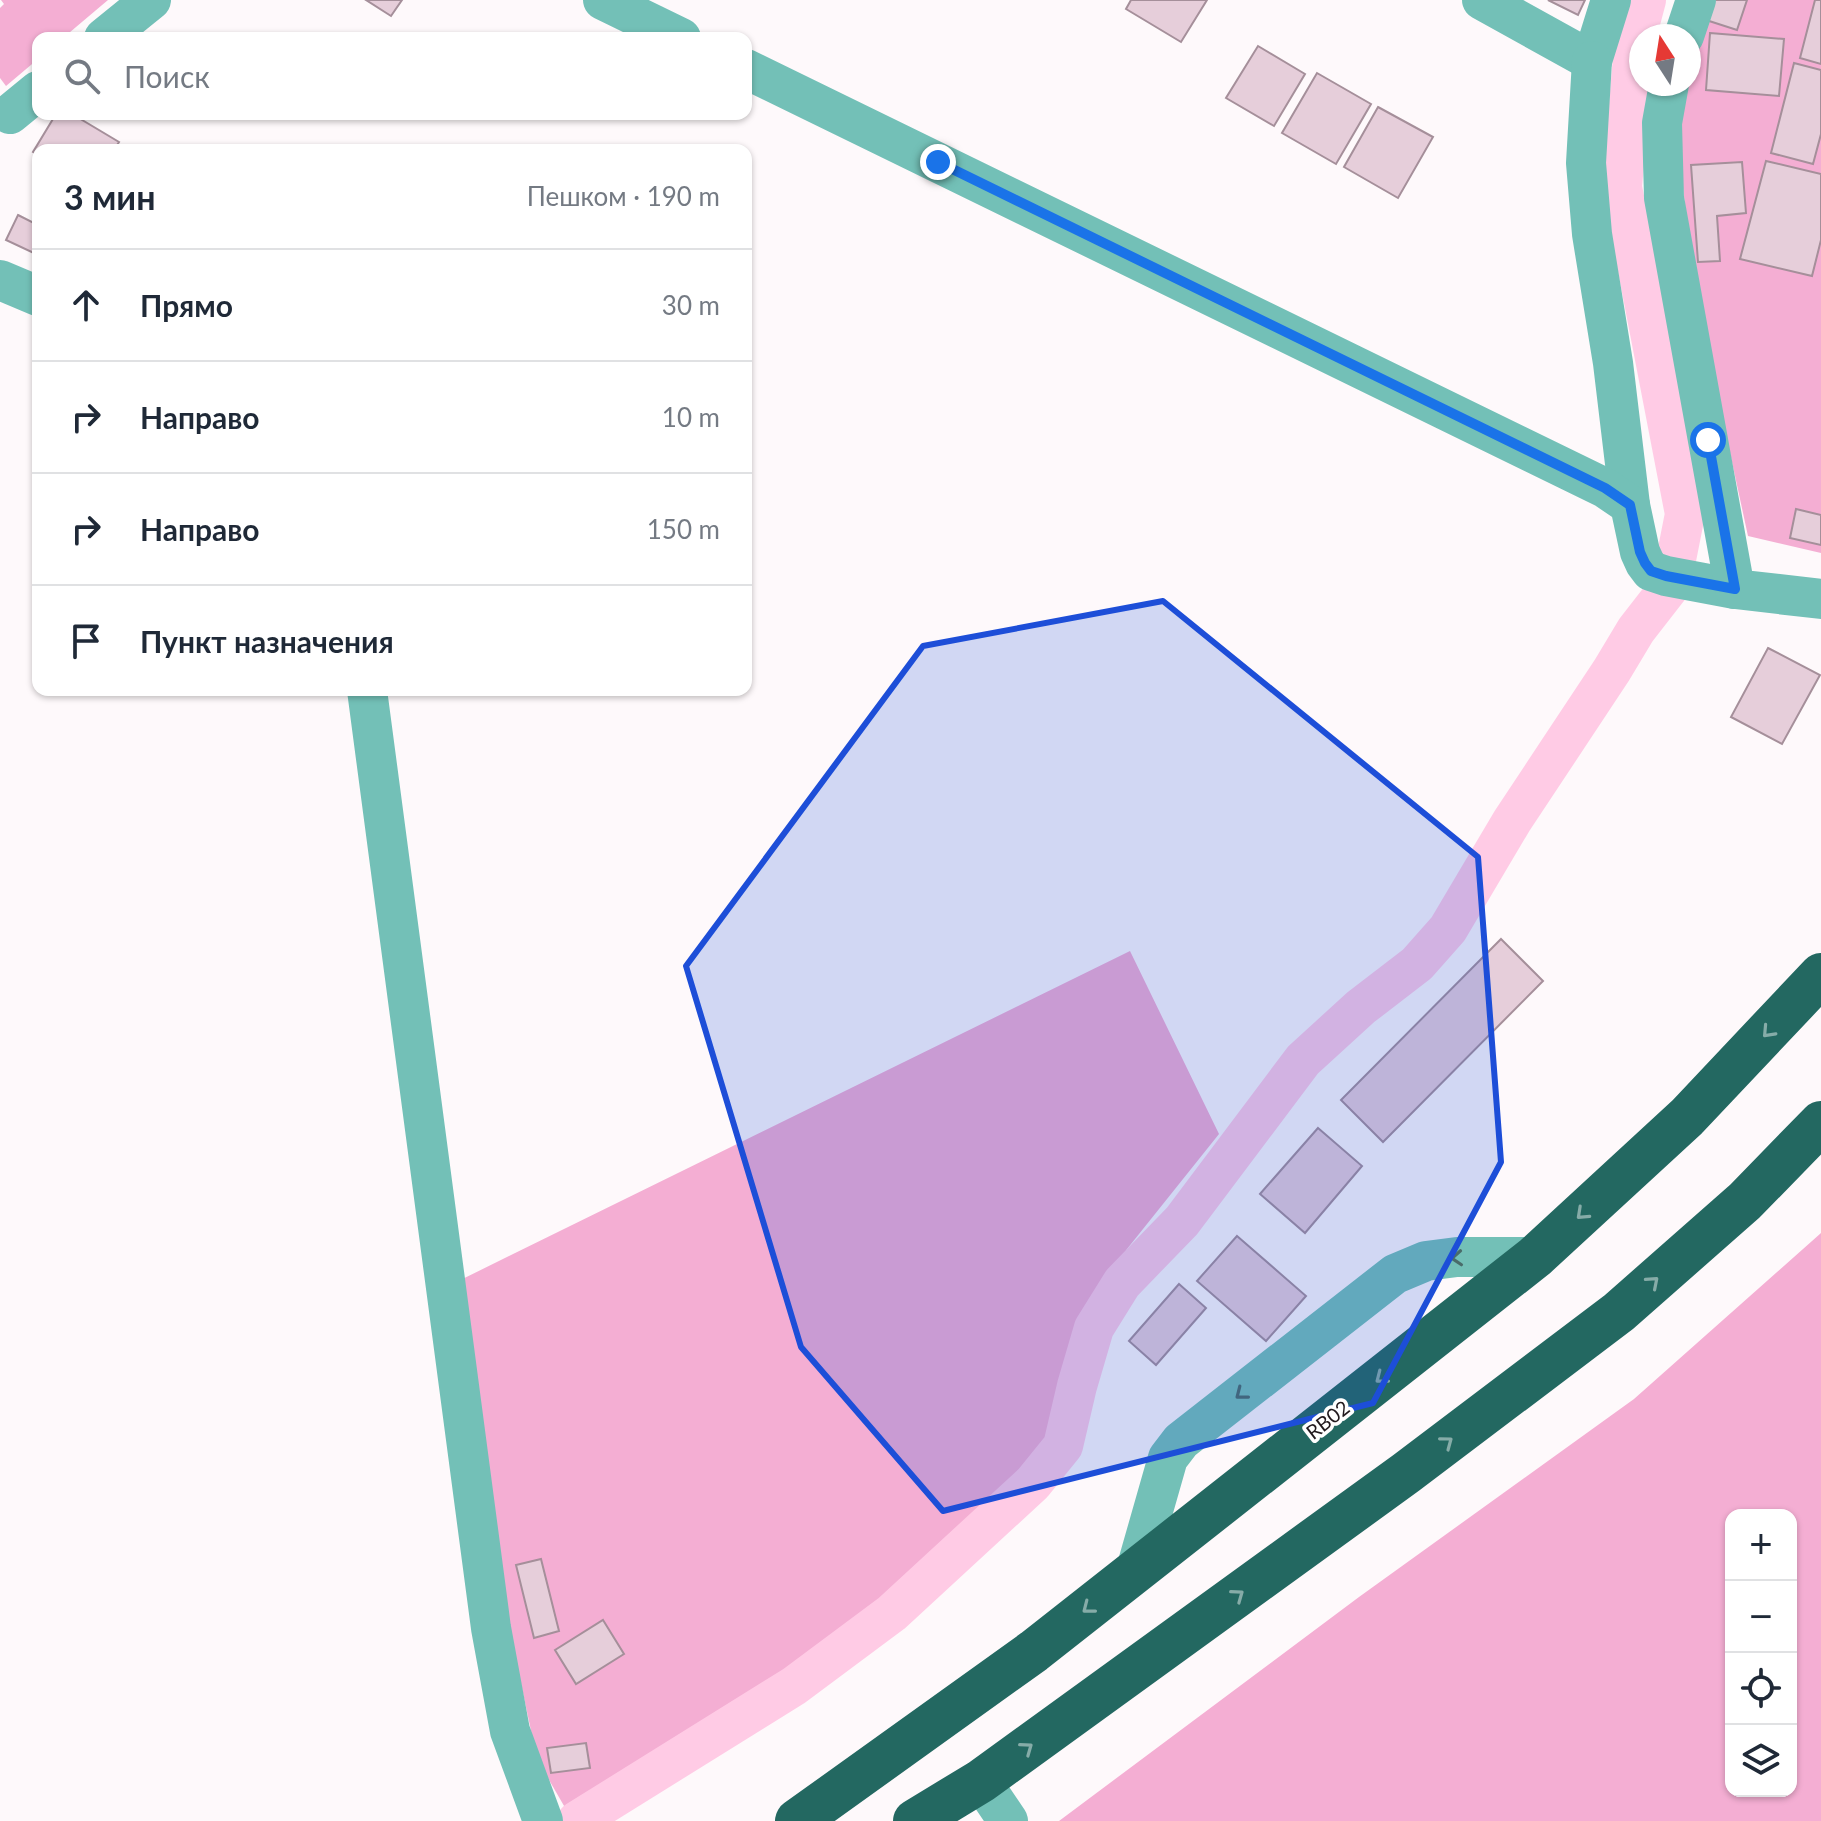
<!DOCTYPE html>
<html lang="ru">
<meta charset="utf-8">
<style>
body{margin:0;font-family:Lato,sans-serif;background:#f6f6f7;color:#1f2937}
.controls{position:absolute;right:24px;bottom:24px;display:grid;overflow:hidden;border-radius:16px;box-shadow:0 2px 6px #0004}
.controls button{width:72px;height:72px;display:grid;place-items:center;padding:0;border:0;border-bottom:2px solid #e0e1e3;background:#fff;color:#1f2937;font:40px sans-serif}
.compass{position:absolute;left:1629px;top:24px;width:72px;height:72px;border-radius:50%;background:#fff;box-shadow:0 2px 6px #0004;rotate:348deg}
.stop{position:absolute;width:24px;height:24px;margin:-18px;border:6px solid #1a73e8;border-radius:50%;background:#fff}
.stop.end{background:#1a73e8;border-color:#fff;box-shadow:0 2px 8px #0008}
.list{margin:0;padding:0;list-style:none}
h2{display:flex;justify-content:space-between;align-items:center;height:104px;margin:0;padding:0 32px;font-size:34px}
h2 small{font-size:26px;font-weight:400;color:#747a83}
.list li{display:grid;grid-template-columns:52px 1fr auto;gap:24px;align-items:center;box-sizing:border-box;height:112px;padding:0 32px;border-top:2px solid #e0e1e3}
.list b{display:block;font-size:30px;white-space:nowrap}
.list em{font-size:26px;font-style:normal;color:#747a83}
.icon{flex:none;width:44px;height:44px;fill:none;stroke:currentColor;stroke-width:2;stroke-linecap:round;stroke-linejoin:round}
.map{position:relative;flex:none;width:1821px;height:1821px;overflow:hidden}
.search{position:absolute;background:#fff;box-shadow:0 2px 6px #0004;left:32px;top:32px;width:720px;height:88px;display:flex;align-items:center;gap:20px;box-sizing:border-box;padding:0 28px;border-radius:16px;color:#747a83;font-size:30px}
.panel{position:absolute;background:#fff;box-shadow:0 2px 6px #0004;left:32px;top:144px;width:720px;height:552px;border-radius:16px}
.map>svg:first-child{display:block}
.green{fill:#f4aed3;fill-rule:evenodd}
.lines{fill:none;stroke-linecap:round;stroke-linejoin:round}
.canal{stroke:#ffcbe5;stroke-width:40}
.building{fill:#e6ceda;stroke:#a58f9a;stroke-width:2}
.minor{stroke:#73c0b7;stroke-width:40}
.highway{stroke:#236861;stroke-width:44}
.oneway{stroke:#86aca8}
.oneway2{stroke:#4a6c6a}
.route{stroke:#1a73e8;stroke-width:10}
.marked{fill:#1d4ed8;fill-opacity:0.2;stroke:#1d4ed8;stroke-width:6;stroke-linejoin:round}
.labels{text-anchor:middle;stroke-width:7;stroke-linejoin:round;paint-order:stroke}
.street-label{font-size:20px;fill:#21191d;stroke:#fff}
</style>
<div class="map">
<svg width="1821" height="1821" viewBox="0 0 1821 1821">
<rect width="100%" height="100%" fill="#fef9fb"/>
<!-- green -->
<g class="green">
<polygon points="1,0 108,0 63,38 38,38 38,59 6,86 0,78 0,8 4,4"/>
<polygon points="1712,0 1821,0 1821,553 1748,536 1695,291 1681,171 1679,84 1689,84 1689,59"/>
<polygon points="1130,951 1219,1134 1127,1249 1081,1323 1058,1436 989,1507 890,1596 759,1696 571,1818 537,1759 438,1291"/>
<path d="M1821,1233V1821H1059L1359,1597L1634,1399ZM1791,1515V1791H1731V1515Z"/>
</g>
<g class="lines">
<!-- canal -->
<polyline class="canal" points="577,1821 794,1686 892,1613 1033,1483 1063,1446 1077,1386 1094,1328 1122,1283 1182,1221 1303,1060 1361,1007 1417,964 1448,929 1512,821 1612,670 1636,630 1671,585 1685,514 1622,187 1634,45 1646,0"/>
</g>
<!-- building -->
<g class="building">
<polygon points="366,0 402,0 391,16"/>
<polygon points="1131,0 1207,0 1181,42 1126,9"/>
<polygon points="1548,0 1585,0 1578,15"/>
<polygon points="1709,0 1747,0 1737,30 1703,19"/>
<polygon points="1815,0 1821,0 1821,64 1800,58"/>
<polygon points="1710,33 1784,39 1779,96 1706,90"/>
<polygon points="1258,46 1305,74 1274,126 1226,98"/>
<polygon points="1794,63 1821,70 1821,134 1813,164 1771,153"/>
<polygon points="1317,73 1371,104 1336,164 1282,133"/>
<polygon points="1378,107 1433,137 1398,198 1344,167"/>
<polygon points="56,114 72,114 119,142 114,150 38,150 38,155 33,152"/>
<polygon points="1766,161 1821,174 1821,240 1812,276 1740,259"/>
<polygon points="1742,162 1746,213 1717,216 1720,261 1698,262 1691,165"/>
<polygon points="18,215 38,225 38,255 6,240"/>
<polygon points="1796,509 1821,515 1821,545 1790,538"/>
<polygon points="1768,648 1820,675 1782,744 1731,717"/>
<polygon points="1501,939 1543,981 1383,1142 1341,1100"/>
<polygon points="1318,1128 1362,1166 1305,1233 1260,1194"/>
<polygon points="1237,1236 1306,1296 1266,1341 1197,1281"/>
<polygon points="1179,1284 1206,1308 1156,1365 1129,1341"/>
<polygon points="541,1559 559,1631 534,1638 516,1565"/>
<polygon points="603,1620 624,1654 576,1684 555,1650"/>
<polygon points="586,1743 590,1768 551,1773 547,1748"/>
</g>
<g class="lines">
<!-- minor -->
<g class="minor">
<polyline points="603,0 681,38"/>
<polyline points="1482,0 1592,61 1611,0"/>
<polyline points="1684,36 1696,0"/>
<polyline points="104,38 151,0"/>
<polyline points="1592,61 1586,163 1592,234 1613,363 1630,505"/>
<polyline points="746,69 1605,488 1630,505 1640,552 1645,563 1651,571 1666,576 1735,589"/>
<polyline points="1669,84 1662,123 1664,198 1735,589 1821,599"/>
<polyline points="10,114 38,91"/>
<polyline points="0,280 38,296"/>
<polyline points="367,690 491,1628 510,1731 543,1821"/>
<polyline points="1136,1570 1168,1458 1181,1441 1395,1274 1426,1261 1457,1257 1535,1257"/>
<polyline points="981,1781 1008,1821"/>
</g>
<!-- highway -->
<g class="highway">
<polyline points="797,1821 1034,1651 1535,1257 1687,1117 1821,975"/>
<polyline points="915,1821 981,1781 1406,1473 1619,1312 1745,1201 1821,1123"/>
</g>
</g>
<!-- one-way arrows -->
<defs><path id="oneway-chevron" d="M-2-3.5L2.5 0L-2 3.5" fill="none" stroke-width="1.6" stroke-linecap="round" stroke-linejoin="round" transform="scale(2)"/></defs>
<g class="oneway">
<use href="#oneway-chevron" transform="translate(1768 1032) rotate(133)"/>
<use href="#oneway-chevron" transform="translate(1582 1214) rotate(137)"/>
<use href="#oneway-chevron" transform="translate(1653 1282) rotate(-41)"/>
<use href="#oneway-chevron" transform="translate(1381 1378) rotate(142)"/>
<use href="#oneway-chevron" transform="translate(1447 1442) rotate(-37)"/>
<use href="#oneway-chevron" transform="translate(1238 1595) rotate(-36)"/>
<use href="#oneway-chevron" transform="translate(1088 1608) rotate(142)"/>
<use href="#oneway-chevron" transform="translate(1027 1748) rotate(-36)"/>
</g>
<g class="oneway2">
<use href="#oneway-chevron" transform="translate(1457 1258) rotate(176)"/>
<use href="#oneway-chevron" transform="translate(1241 1394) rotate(142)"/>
</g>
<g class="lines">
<!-- route -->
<polyline class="route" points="938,162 1605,488 1630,505 1640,552 1645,563 1651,571 1666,576 1735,589 1708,440"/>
</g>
<!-- marked area -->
<path class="marked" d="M1163,601L1478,857L1501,1162L1373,1403L943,1511L801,1347L686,966L923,646Z"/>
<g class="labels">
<!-- street labels -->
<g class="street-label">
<text transform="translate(1328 1420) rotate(-38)" y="7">RB02</text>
</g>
</g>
</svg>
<div class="controls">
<button>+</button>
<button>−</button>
<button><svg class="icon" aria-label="locate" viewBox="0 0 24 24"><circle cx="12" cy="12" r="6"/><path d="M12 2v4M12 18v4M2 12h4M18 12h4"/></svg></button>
<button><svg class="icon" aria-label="layers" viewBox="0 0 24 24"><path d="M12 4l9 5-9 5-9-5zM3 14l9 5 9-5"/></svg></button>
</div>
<svg class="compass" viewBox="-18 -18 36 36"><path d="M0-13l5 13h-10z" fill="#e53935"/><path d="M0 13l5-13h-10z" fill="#747a83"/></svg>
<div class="stop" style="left:1708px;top:440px"></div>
<div class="stop end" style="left:938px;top:162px"></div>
<div class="search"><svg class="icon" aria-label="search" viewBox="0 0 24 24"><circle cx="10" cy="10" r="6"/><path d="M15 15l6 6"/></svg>Поиск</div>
<section class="panel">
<h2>3 мин<small>Пешком · 190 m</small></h2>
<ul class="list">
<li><svg class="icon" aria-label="ahead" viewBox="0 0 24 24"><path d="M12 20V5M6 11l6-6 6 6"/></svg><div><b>Прямо</b></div><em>30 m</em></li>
<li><svg class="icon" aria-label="right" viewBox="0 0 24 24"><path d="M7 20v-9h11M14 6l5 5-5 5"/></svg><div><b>Направо</b></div><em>10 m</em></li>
<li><svg class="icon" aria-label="right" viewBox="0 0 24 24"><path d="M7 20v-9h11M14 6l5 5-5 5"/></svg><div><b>Направо</b></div><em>150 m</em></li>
<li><svg class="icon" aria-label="arrive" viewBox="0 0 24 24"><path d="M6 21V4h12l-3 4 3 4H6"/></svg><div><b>Пункт назначения</b></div></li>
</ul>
</section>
</div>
